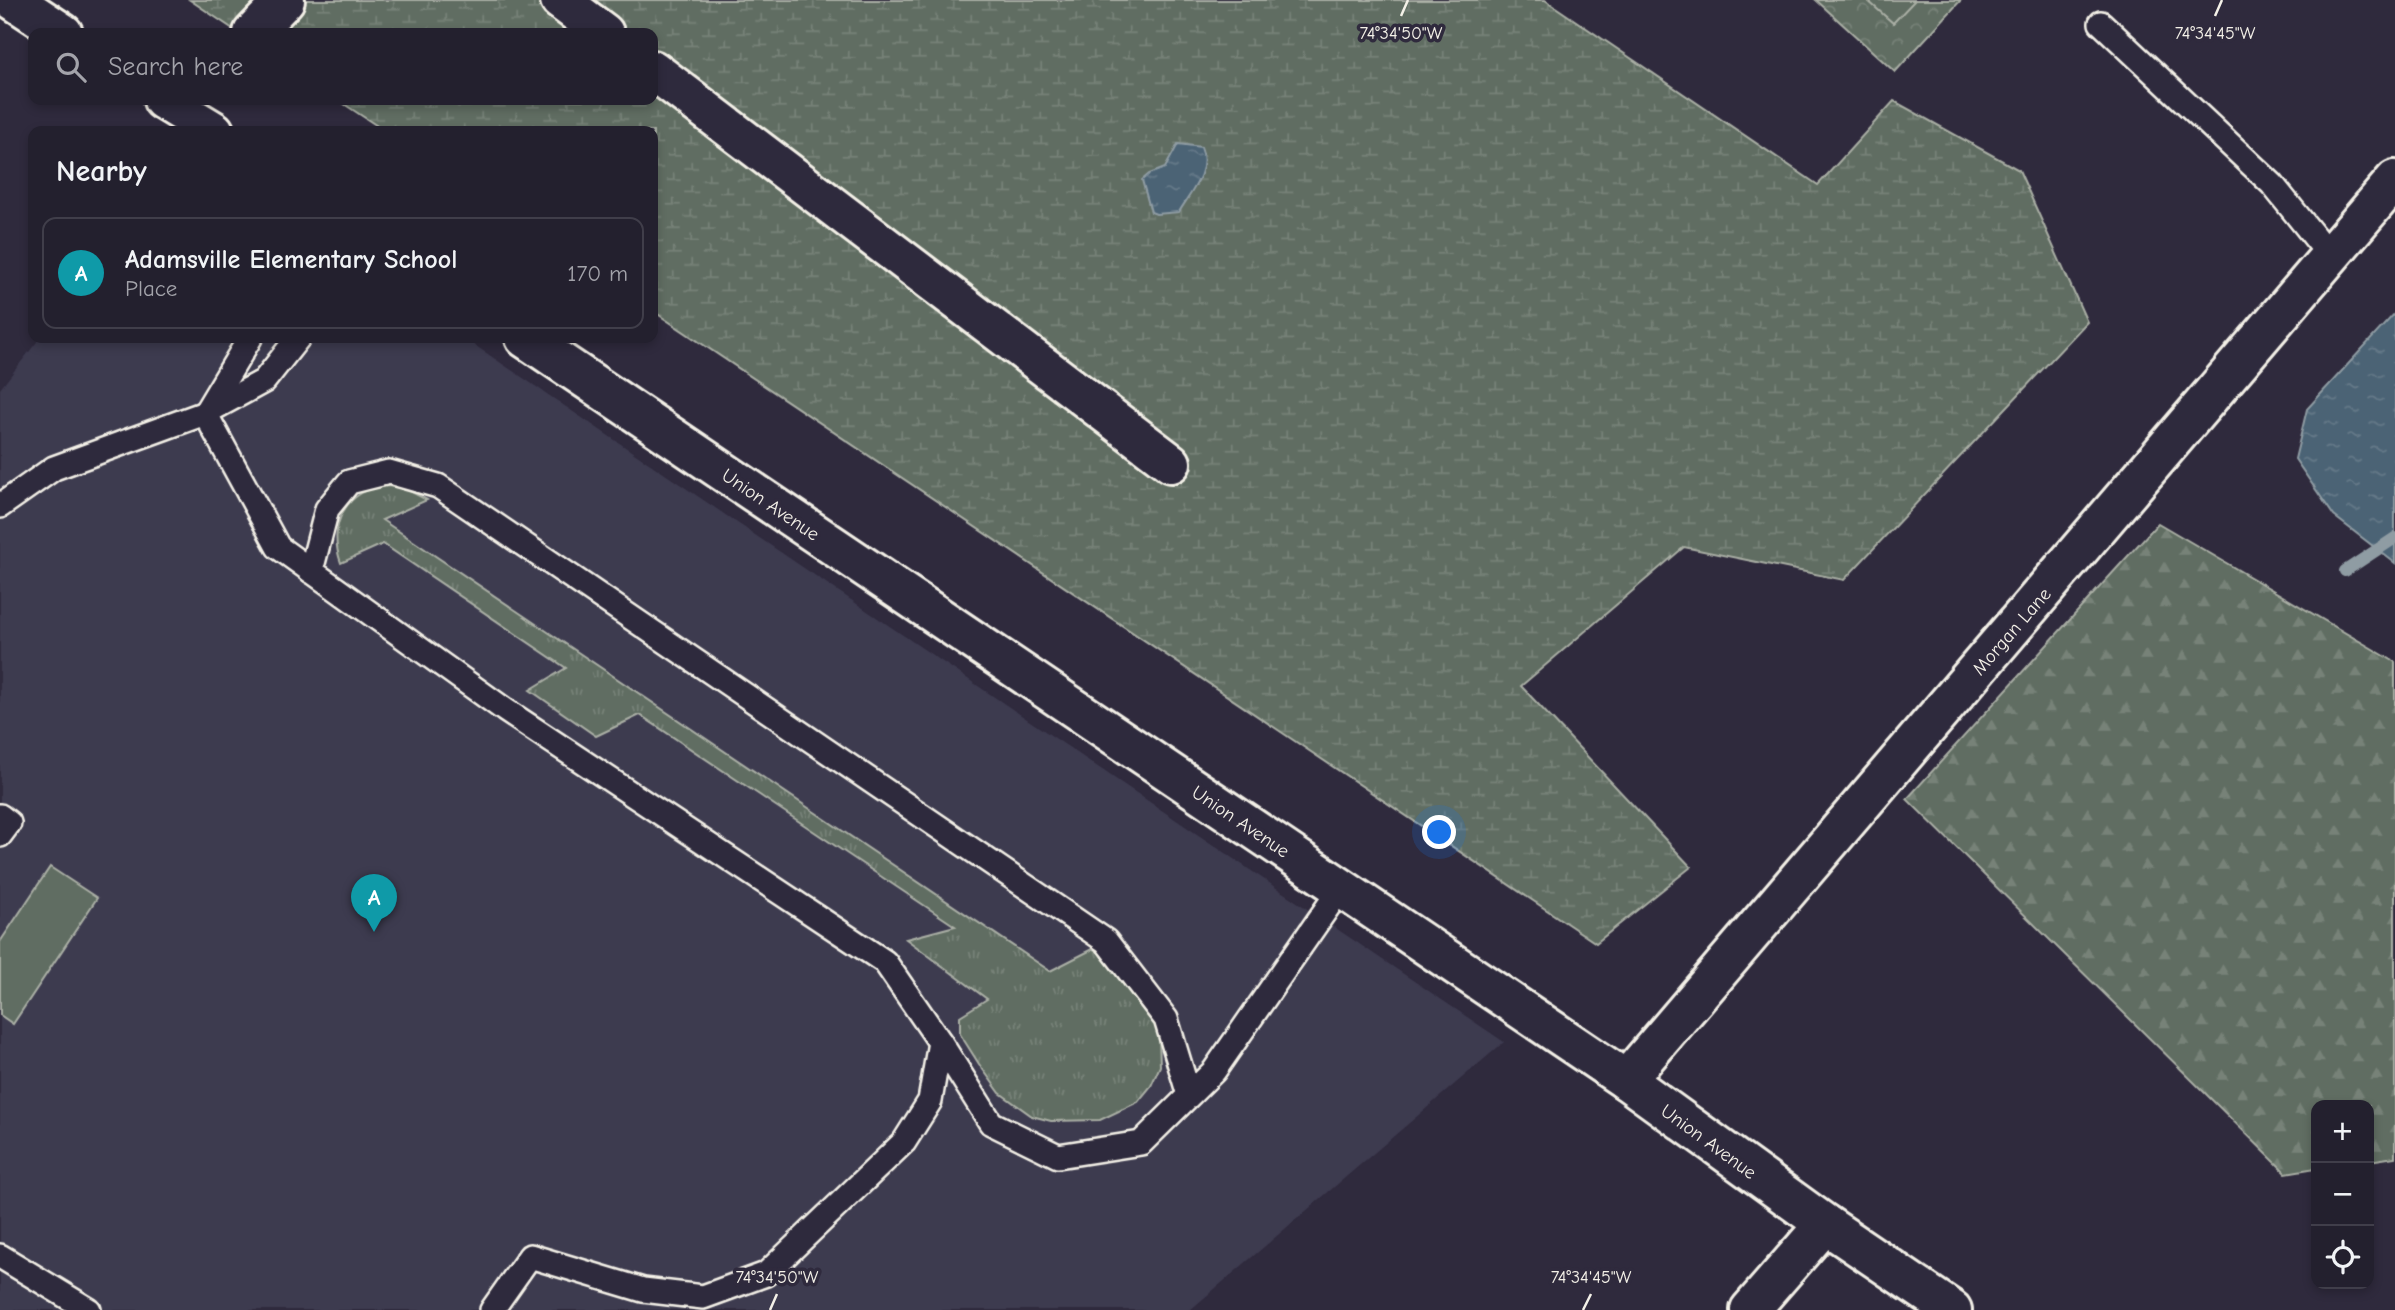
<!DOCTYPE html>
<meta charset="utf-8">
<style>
body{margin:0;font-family:"Comic Neue",sans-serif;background:#2b2836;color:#f1f3f6}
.controls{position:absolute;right:21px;bottom:21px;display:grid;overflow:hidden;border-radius:14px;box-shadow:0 4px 10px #0003}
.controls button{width:63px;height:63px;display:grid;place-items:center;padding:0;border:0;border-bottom:2px solid #403e4a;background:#23202e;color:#f1f3f6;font:35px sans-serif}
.you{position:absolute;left:1440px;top:833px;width:24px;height:24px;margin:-18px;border:5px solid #fff;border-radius:50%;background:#1a73e8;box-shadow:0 0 0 10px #1a73e833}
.badge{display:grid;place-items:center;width:46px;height:46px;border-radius:50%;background:#ff9aa2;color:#fff;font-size:23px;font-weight:700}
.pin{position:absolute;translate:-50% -58px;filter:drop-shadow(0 2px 4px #0008)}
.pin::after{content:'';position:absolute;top:37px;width:24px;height:21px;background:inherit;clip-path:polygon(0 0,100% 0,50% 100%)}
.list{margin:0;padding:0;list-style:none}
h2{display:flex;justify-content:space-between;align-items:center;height:91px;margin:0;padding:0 28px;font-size:30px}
h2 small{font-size:23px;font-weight:400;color:#a3a3aa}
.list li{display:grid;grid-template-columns:46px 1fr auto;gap:21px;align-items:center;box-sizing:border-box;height:112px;margin:0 14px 14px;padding:0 14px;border:2px solid #403e4a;border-radius:14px}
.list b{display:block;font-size:26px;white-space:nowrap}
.list p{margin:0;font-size:23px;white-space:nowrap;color:#a3a3aa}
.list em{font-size:23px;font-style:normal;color:#a3a3aa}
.icon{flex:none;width:38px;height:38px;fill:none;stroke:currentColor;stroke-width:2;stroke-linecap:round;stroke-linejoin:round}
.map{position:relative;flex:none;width:2395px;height:1310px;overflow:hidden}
.search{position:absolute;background:#23202e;box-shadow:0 4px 10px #0003;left:28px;top:28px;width:630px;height:77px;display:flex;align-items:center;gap:18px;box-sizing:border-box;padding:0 24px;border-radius:14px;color:#a3a3aa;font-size:26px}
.panel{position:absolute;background:#23202e;box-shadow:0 4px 10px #0003;left:28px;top:126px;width:630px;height:217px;border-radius:14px}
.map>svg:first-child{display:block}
.built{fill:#3e3b50}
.grass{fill:url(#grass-tufts);stroke:#aaafa5;stroke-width:2}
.forest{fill:url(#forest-firs);stroke:#aaafa5;stroke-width:2}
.wetland{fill:url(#wetland-marsh);stroke:#aaafa5;stroke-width:2}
.park{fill:url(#park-crowns);stroke:#aaafa5;stroke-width:2}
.garden{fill:#606d62;stroke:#aaafa5;stroke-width:2}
.water{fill:url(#water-ripples);stroke:#8f9ca3;stroke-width:2}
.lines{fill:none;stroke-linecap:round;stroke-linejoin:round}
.stream{stroke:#8f9ca3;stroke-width:12}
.lane-casing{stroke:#f4f1e8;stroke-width:28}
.street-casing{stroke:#f4f1e8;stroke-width:44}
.secondary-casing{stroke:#f4f1e8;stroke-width:44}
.lane{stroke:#2f2a3d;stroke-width:23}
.street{stroke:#2f2a3d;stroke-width:38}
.secondary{stroke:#2f2a3d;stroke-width:38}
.ticks{fill:none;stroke:#f4f1e8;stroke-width:2.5}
.labels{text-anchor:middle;stroke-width:7;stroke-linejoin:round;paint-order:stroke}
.street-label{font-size:19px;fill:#f4f1e8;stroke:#2f2a3d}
.ticks-label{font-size:18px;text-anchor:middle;fill:#f4f1e8;stroke:#2f2a3d;stroke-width:7;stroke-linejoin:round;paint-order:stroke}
</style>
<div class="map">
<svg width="2395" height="1310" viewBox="0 0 2395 1310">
<defs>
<pattern id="grass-tufts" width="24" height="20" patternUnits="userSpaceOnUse" patternTransform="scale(1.75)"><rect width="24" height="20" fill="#606d62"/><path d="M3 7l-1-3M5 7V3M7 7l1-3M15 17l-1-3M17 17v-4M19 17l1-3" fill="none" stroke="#778278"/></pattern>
<pattern id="forest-firs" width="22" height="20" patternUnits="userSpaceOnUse" patternTransform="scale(1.75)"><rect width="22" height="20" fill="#606d62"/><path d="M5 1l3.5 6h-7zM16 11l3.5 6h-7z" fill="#778278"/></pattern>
<pattern id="wetland-marsh" width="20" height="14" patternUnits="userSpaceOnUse" patternTransform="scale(1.75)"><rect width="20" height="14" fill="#606d62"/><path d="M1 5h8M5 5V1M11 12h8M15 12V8" fill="none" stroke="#778278"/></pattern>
<pattern id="park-crowns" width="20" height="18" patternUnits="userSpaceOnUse" patternTransform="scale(1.75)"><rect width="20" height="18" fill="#606d62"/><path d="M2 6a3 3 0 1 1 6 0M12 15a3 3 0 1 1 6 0" fill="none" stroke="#778278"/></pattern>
<pattern id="water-ripples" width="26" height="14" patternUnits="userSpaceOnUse" patternTransform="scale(1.75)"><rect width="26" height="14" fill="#4b6375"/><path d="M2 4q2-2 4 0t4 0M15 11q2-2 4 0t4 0" fill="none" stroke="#667a89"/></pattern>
</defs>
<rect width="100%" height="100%" fill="#2f2a3d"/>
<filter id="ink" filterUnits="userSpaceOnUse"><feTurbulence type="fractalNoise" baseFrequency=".0143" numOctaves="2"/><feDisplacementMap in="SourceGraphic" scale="14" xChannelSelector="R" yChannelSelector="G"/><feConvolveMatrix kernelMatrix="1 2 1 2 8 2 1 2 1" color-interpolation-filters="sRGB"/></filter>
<g filter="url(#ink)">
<!-- built -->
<polygon class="built" points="40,338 464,338 1504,1042 1190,1310 0,1310 0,389"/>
<!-- grass -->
<path class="grass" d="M388,486L406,489L427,500L382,520L1050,971L1093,949L1104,956L1152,1013L1159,1035L1160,1066L1151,1086L1138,1102L1100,1120L1051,1121L1032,1116L1000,1093L979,1064L960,1034V1016L987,999L906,939L955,926L640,715L596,736L530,690L566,668L383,544L341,563C327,525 346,488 388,486Z"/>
<!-- forest -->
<polygon class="forest" points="2158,523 2395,662 2395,1157 2369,1161 2369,1105 2316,1105 2316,1168 2286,1173 1907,799"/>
<!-- wetland -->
<polygon class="wetland" points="190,0 1545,0 1818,185 1894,101 2019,170 2087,322 1844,580 1684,547 1521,686 1691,867 1596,943 653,311 653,131 385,131 338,100 653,100 653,33 239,33"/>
<!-- park -->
<polygon class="park" points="1816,0 1961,0 1895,72"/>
<!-- garden -->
<g class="garden">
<polygon points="1867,0 1915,0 1893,23"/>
<polygon points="50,867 97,898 13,1024 0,1015 0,942"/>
</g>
<!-- water -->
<g class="water">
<path d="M1178,144L1201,147C1211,170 1191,192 1179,212L1156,214L1151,212L1142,180L1149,174L1165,168Z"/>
<polygon points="2395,313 2395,563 2334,516 2295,459 2307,409"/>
</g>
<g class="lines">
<!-- stream -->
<polyline class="stream" points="2345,571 2395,538"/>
<defs>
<g id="lane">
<polyline points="2101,23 2272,184 2330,256"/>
<polyline points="205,413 278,547 505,710 885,962 940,1042 991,1123 1058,1156 1141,1143 1214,1071 1341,888"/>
<polyline points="205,413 250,338"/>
<polyline points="0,506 54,468 205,413 264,381 298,338"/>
<polyline points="311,571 327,509 349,482 389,472 438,486 1106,941 1166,1019 1189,1095"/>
<polyline points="0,816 9,823 0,835"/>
<polyline points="0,1256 89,1310"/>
<polyline points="492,1310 530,1256 643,1290 703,1297 766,1274 904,1142 930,1101 940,1042"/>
</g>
<g id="street">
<polyline points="560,0 604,33"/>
<polyline points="253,33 285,0"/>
<polyline points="653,70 1171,463"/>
<polyline points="1626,1080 2395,180"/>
<polyline points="1750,1310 1825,1224"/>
</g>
<g id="secondary">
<polyline points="13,0 63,33"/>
<polyline points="163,100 214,131"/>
<polyline points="525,338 1626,1080 1825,1224 1952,1310"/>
</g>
</defs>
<!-- lane casing -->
<use href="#lane" class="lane-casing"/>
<!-- street casing -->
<use href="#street" class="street-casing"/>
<!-- secondary casing -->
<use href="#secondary" class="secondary-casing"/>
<!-- lane -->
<use href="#lane" class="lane"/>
<!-- street -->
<use href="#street" class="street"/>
<!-- secondary -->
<use href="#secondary" class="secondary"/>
</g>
</g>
<!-- ticks -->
<path class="ticks" d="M1401,16L1408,0M2215,16L2222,0M770,1310L777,1294M1583,1310L1591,1294"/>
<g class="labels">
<!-- street labels -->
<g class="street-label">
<text transform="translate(771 504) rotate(34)" y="7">Union Avenue</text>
<text transform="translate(2011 631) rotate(-49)" y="7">Morgan Lane</text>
<text transform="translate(1241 821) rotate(34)" y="7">Union Avenue</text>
<text transform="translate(1709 1141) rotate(36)" y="7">Union Avenue</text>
</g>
</g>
<g class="ticks-label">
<text x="1401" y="39">74°34'50"W</text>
<text x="2215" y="39">74°34'45"W</text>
<text x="777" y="1283">74°34'50"W</text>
<text x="1591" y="1283">74°34'45"W</text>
</g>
</svg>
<div class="controls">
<button>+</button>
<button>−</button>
<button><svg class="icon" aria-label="locate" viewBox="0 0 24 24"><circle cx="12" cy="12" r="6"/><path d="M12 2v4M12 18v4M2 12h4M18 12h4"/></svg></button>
</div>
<div class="you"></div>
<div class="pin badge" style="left:374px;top:932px;background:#0f9aa8">A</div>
<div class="search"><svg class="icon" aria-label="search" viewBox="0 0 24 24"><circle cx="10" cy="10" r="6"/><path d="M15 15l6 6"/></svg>Search here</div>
<section class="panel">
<h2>Nearby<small></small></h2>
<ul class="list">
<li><span class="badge" style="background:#0f9aa8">A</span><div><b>Adamsville Elementary School</b><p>Place</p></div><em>170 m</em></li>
</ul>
</section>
</div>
